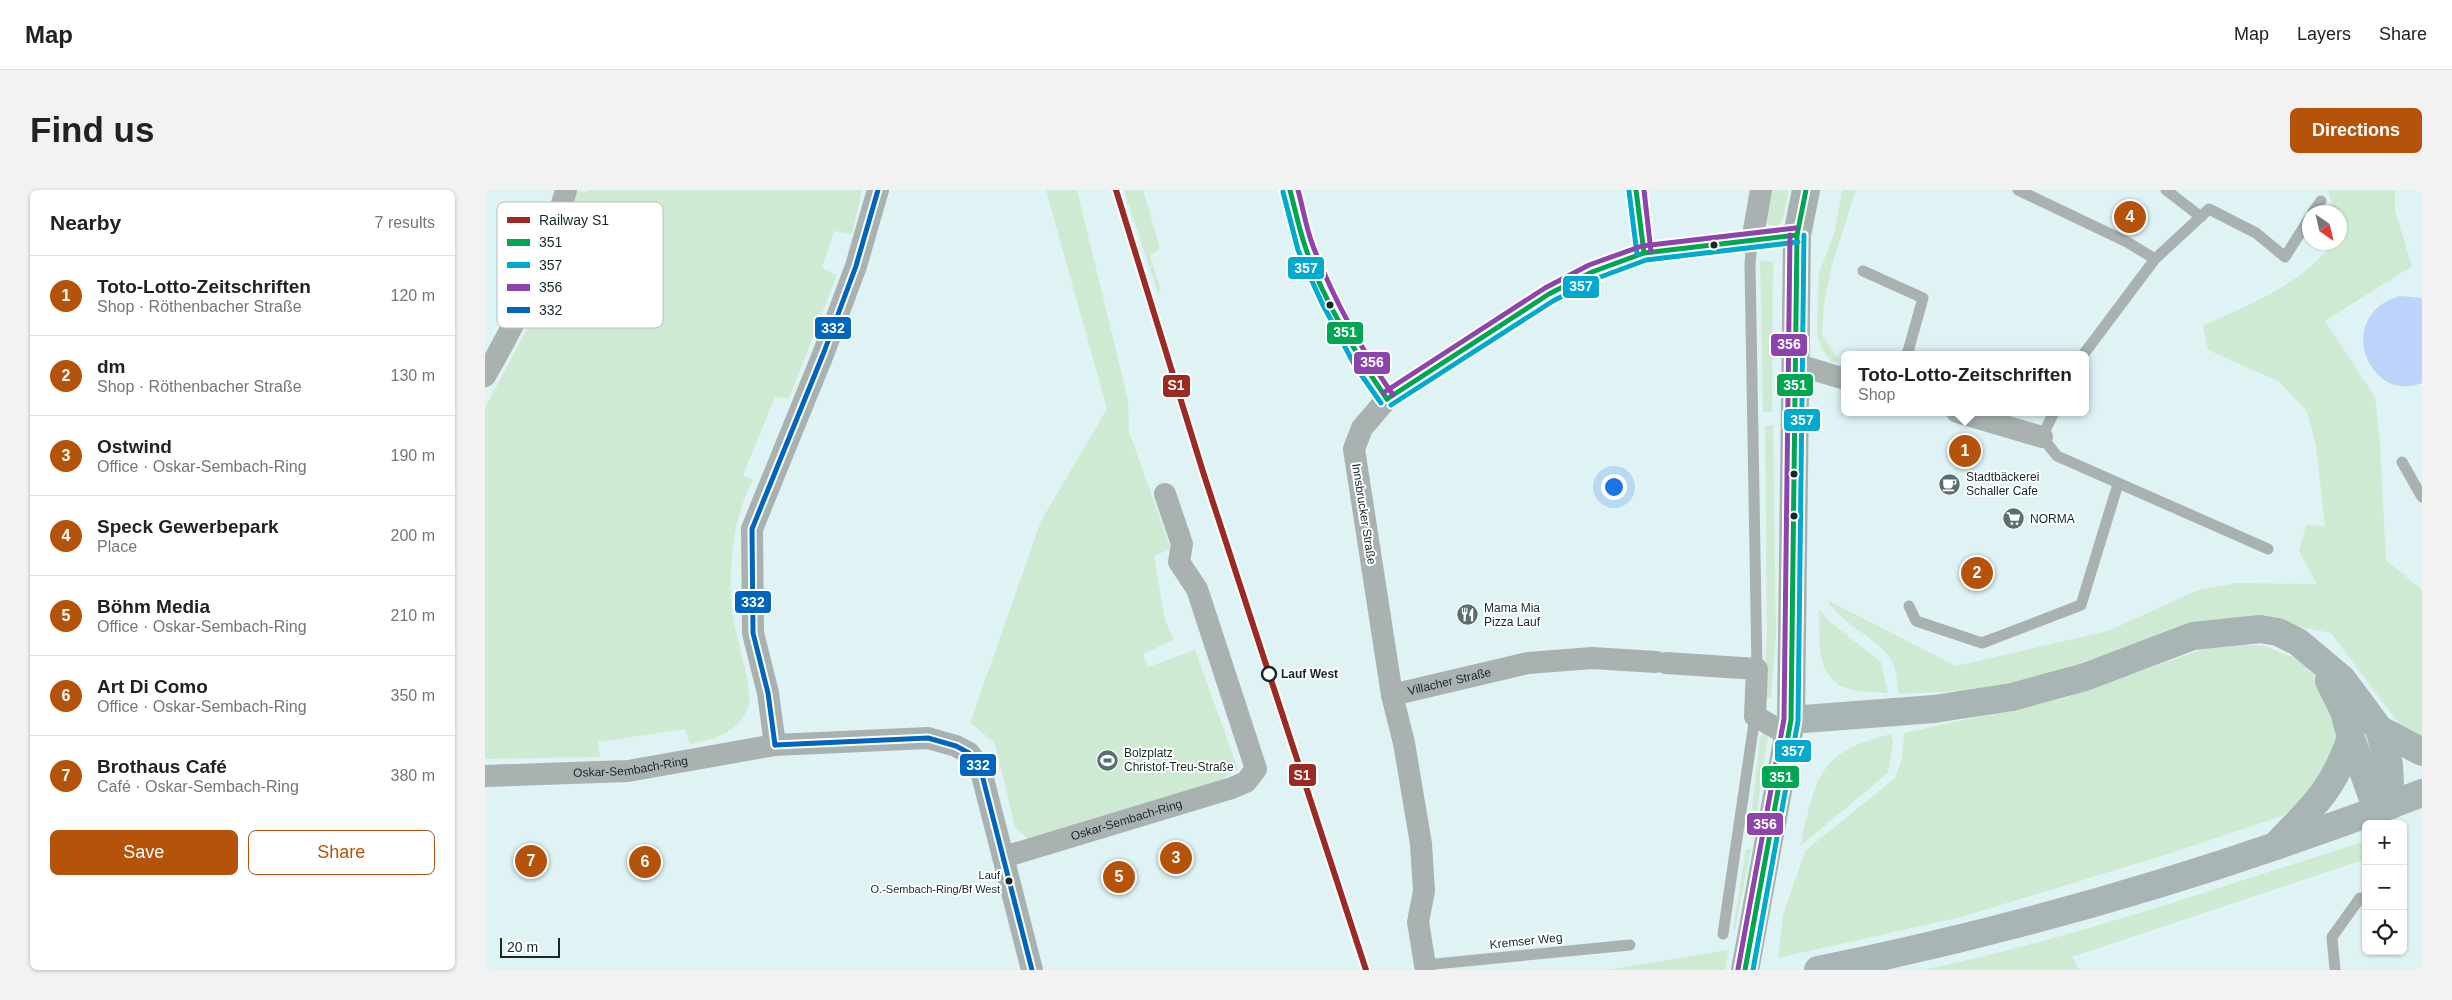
<!DOCTYPE html>
<meta charset="utf-8">
<style>
body{margin:0;font-family:Arial,sans-serif;background:#f2f2f2;color:#222}
.controls{position:absolute;right:15px;bottom:15px;display:grid;overflow:hidden;border-radius:8px;box-shadow:0 1px 4px #0004}
.controls button{width:45px;height:45px;display:grid;place-items:center;padding:0;border:0;border-bottom:1px solid #e0e0e0;background:#fff;color:#222;font:25px sans-serif}
.compass{position:absolute;left:1817px;top:15px;width:45px;height:45px;border-radius:50%;background:#fff;box-shadow:0 1px 4px #0004;rotate:146deg}
.scale{position:absolute;left:15px;bottom:12px;width:60px;box-sizing:border-box;padding-left:5px;border:2px solid #162829;border-top:0;font-size:14px;line-height:18px;white-space:nowrap;color:#162829;-webkit-text-stroke:4px #fff;paint-order:stroke}
.you{position:absolute;left:1128px;top:296px;width:18px;height:18px;margin:-12px;border:4px solid #fff;border-radius:50%;background:#1a73e8;box-shadow:0 0 0 8px #1a73e833}
.badge{display:grid;place-items:center;width:32px;height:32px;border-radius:50%;background:#b45309;color:#fff;font-size:16px;font-weight:700}
.pin{position:absolute;translate:-50% -50%;border:2px solid #fff;box-shadow:0 1px 5px #0006}
.popup{position:absolute;left:1356px;top:161px;width:248px;height:65px;box-sizing:border-box;display:grid;place-content:center;border-radius:8px;background:#fff;filter:drop-shadow(0 1px 4px #0005);font-size:16px;white-space:nowrap;color:#767676}
.popup b{font-size:19px;color:#222}
.popup::after{content:'';position:absolute;left:50%;top:100%;margin-left:-10px;border:10px solid transparent;border-top-color:#fff}
.list{margin:0;padding:0;list-style:none}
h2{display:flex;justify-content:space-between;align-items:center;height:65px;margin:0;padding:0 20px;font-size:21px}
h2 small{font-size:16px;font-weight:400;color:#767676}
.list li{display:grid;grid-template-columns:32px 1fr auto;gap:15px;align-items:center;box-sizing:border-box;height:80px;padding:0 20px;border-top:1px solid #e0e0e0}
.list b{display:block;font-size:19px;white-space:nowrap}
.list p{margin:0;font-size:16px;white-space:nowrap;color:#767676}
.list em{font-size:16px;font-style:normal;color:#767676}
.actions{display:flex;gap:10px;padding:15px 20px}
.actions a{flex:1;padding:11px 0;border:1px solid #b45309;border-radius:8px;text-align:center;font-size:18px;color:#b45309}
.actions .main{background:#b45309;color:#fff}
.icon{flex:none;width:28px;height:28px;fill:none;stroke:currentColor;stroke-width:2;stroke-linecap:round;stroke-linejoin:round}
.map{position:relative;flex:none;width:1937px;height:780px;overflow:hidden;border-radius:8px}
header{display:flex;align-items:center;gap:30px;box-sizing:border-box;height:70px;padding:0 25px;background:#fff;border-bottom:1px solid #e0e0e0}
header strong{font-size:24px}
nav{display:flex;gap:28px;margin-inline-start:auto;font-size:18px}
.intro{display:flex;align-items:center;justify-content:space-between;box-sizing:border-box;height:120px;padding:0 30px}
h1{margin:0;font-size:35px}
.button{padding:12px 22px;border-radius:8px;background:#b45309;color:#fff;font-size:18px;font-weight:700}
main{display:flex;gap:30px;padding:0 30px}
aside{flex:1;background:#fff;border-radius:8px;box-shadow:0 1px 4px #0004}
.map>svg:first-child{display:block}
.green{fill:#cfead3}
.water{fill:#bcd4fa}
.lines{fill:none;stroke-linecap:round;stroke-linejoin:round}
.service{stroke:#a9b2b1;stroke-width:11}
.minor{stroke:#a9b2b1;stroke-width:22}
.secondary{stroke:#a6b2b1;stroke-width:28}
.primary{stroke:#a8b5b4;stroke-width:28}
.bus-1-casing{stroke:#fff;stroke-width:9}
.bus-2-casing{stroke:#fff;stroke-width:9}
.bus-3-casing{stroke:#fff;stroke-width:9}
.bus-4-casing{stroke:#fff;stroke-width:9}
.bus-1{stroke:#00a651;stroke-width:5}
.bus-2{stroke:#00a9ce;stroke-width:5}
.bus-3{stroke:#8e44ad;stroke-width:5}
.bus-4{stroke:#0065bd;stroke-width:5}
.rail-1-casing{stroke:#fff;stroke-width:10}
.rail-1{stroke:#9a2a23;stroke-width:6}
.bus-dot{fill:#162829;stroke:#fff;stroke-width:2}
.stop-dot{fill:#fff;stroke:#162829;stroke-width:2.5}
.labels{text-anchor:middle;stroke-width:4;stroke-linejoin:round;paint-order:stroke}
.bus-label{font-size:11px;fill:#162829;stroke:#fff;text-anchor:end}
.poi-label{font-size:12px;fill:#162829;stroke:#fff;text-anchor:start}
.street-label{font-size:12px;fill:#162829;stroke:#fff}
.stop-label{font-size:12px;font-weight:bold;fill:#162829;stroke:#fff;text-anchor:start}
.key{fill:#fff;stroke:#b9bebf;stroke-width:1}
.key-label{font-size:14px;fill:#162829}
.line-badge{stroke:#fff;stroke-width:2}
.badge-label{font-size:14px;text-anchor:middle;font-weight:bold;fill:#fff}
</style>
<header>
<strong>Map</strong>
<nav><a>Map</a><a>Layers</a><a>Share</a></nav>
</header>
<div class="intro"><h1>Find us</h1><a class="button">Directions</a></div>
<main>
<aside>
<h2>Nearby<small>7 results</small></h2>
<ul class="list">
<li><span class="badge">1</span><div><b>Toto-Lotto-Zeitschriften</b><p>Shop · Röthenbacher Straße</p></div><em>120 m</em></li>
<li><span class="badge">2</span><div><b>dm</b><p>Shop · Röthenbacher Straße</p></div><em>130 m</em></li>
<li><span class="badge">3</span><div><b>Ostwind</b><p>Office · Oskar-Sembach-Ring</p></div><em>190 m</em></li>
<li><span class="badge">4</span><div><b>Speck Gewerbepark</b><p>Place</p></div><em>200 m</em></li>
<li><span class="badge">5</span><div><b>Böhm Media</b><p>Office · Oskar-Sembach-Ring</p></div><em>210 m</em></li>
<li><span class="badge">6</span><div><b>Art Di Como</b><p>Office · Oskar-Sembach-Ring</p></div><em>350 m</em></li>
<li><span class="badge">7</span><div><b>Brothaus Café</b><p>Café · Oskar-Sembach-Ring</p></div><em>380 m</em></li>
</ul>
<div class="actions"><a class="main">Save</a><a>Share</a></div>
</aside>
<div class="map">
<svg width="1937" height="780" viewBox="0 0 1937 780">
<rect width="100%" height="100%" fill="#dff3f5"/>
<!-- green -->
<g class="green">
<path d="M89,0L102,2L103,0H377L367,44L349,41L337,78L352,85L304,208L290,207L258,285L268,290C248,325 243,381 247,421C249,442 270,502 263,518C252,543 230,549 205,554L200,539L113,552L115,567L0,569V218L51,122L72,64Z"/>
<polygon points="561,0 592,0 643,210 644,242 686,359 669,366 680,430 689,450 658,464 663,477 710,460 753,579 736,590 543,649 530,637 511,558 508,551 485,533 556,331 622,219"/>
<polygon points="639,0 658,0 675,58 665,66 676,101 673,104"/>
<polygon points="1284,0 1304,0 1297,31 1292,37 1283,35 1281,28"/>
<polygon points="1357,0 1371,0 1347,75 1339,114 1337,145 1355,171 1346,172 1336,157 1332,145 1334,83 1350,41"/>
<path d="M1843,0H1910V21L1927,76L1840,131L1890,207L1895,254L1901,370L1937,400V546L1915,535L1846,443L1769,428L1633,461L1527,495L1477,501L1414,504C1412,495 1412,482 1408,473C1396,449 1358,436 1342,410L1471,476L1623,441L1713,400L1752,393L1832,394L1814,361L1821,335L1840,336L1831,256L1822,221L1793,191L1723,160L1718,136C1764,114 1816,95 1848,53L1854,52V22H1849Z"/>
<polygon points="1275,71 1288,72 1287,222 1278,222"/>
<polygon points="1288,235 1291,443 1286,509 1278,507 1282,447 1280,236"/>
<path d="M1334,419L1344,431L1396,472L1403,503C1391,502 1377,502 1365,499C1329,490 1335,448 1334,419Z"/>
<polygon points="1777,455 1812,469 1839,495 1856,552 1828,607 1797,626 1683,664 1476,727 1293,768 1298,725 1320,661 1410,588 1417,569 1419,543 1576,509 1727,456"/>
<polygon points="1278,544 1283,545 1268,648 1264,647 1275,548"/>
<path d="M1406,544L1408,552L1403,583L1315,656C1331,589 1331,562 1406,544Z"/>
<path d="M1881,651V669L1587,767L1595,780H1437C1588,749 1734,697 1881,651Z"/>
<polygon points="1261,659 1266,659 1250,740 1248,739"/>
<polygon points="1244,760 1240,780 1122,780"/>
</g>
<!-- water -->
<path class="water" d="M1916,106L1937,108V193C1881,215 1849,122 1916,106Z"/>
<g class="lines">
<!-- service -->
<g class="service">
<polyline points="1533,0 1642,52 1670,69"/>
<polyline points="1681,0 1716,27"/>
<polyline points="1828,22 1836,11"/>
<polyline points="1267,51 1265,74 1272,479"/>
<polyline points="1378,81 1438,108 1422,165"/>
<polyline points="1598,165 1670,69 1724,19 1771,43 1800,67 1824,29"/>
<polyline points="1569,222 1557,247 1572,266 1783,359"/>
<polyline points="1917,272 1937,307"/>
<polyline points="1424,416 1431,431 1497,453 1596,415 1633,294"/>
<polyline points="1238,744 1270,526"/>
<polyline points="940,775 1145,755"/>
<polyline points="1850,780 1847,747 1875,708"/>
</g>
<!-- minor -->
<g class="minor">
<polyline points="805,0 820,57 843,108 877,173 902,209"/>
<polyline points="1151,0 1159,63"/>
<polyline points="1267,51 1276,0"/>
<polyline points="1310,174 1360,189"/>
<path d="M0,186C34,128 63,65 81,0"/>
<polyline points="1472,222 1557,247"/>
<polyline points="1181,473 1272,479 1270,526 1303,545"/>
<path id="s1" d="M907,505L1043,473L1107,468L1171,472"/>
<polyline points="290,555 283,503 268,443 267,339 339,162 371,76 393,0"/>
<path id="s2" d="M0,586L143,581L290,555L443,548L471,556L484,563L495,577L547,780"/>
<path id="s3" d="M519,667L747,598L761,592L771,579L712,399L694,372L697,354L680,304"/>
<polyline points="940,775 933,732 939,701 936,654 919,553 907,505 869,259 877,238 902,209 1064,104 1107,82 1159,63 1312,45"/>
</g>
<!-- secondary -->
<polyline class="secondary" points="1260,780 1306,530 1312,45 1321,0"/>
<!-- primary -->
<g class="primary">
<polyline points="1844,491 1859,521 1866,548 1892,620"/>
<polyline points="1306,530 1449,519 1527,507 1600,487 1708,446 1775,439 1793,442 1813,452 1857,489 1878,517 1894,539 1904,575 1906,615"/>
<polyline points="1894,539 1937,562"/>
<path d="M1794,652C1830,615 1848,599 1866,548"/>
<path d="M1333,780C1538,739 1742,678 1937,603"/>
</g>
<defs>
<g id="bus-1">
<path d="M805,0C810,19 814,38 820,56C836,106 872,166 902,209"/>
<polyline points="1151,0 1159,63"/>
<polyline points="902,209 1064,104 1107,82 1159,63 1312,45"/>
<polyline points="1260,780 1306,530 1312,45 1321,0"/>
</g>
<g id="bus-2">
<polyline points="1144,1 1152,64"/>
<polyline points="798,2 813,60 836,111 870,176 896,213"/>
<polyline points="906,215 1068,111 1110,89 1161,70 1313,52"/>
<polyline points="1268,780 1313,531 1319,45"/>
</g>
<g id="bus-3">
<path d="M813,0C818,18 821,38 828,56C848,108 876,159 908,205"/>
<polyline points="1159,0 1166,62"/>
<polyline points="898,203 1060,98 1104,75 1157,56 1311,38"/>
<polyline points="1253,779 1299,529 1305,45"/>
</g>
<g id="bus-4">
<polyline points="290,555 283,503 268,443 267,339 339,162 371,76 393,0"/>
<polyline points="290,555 443,548 471,556 484,563 495,577 547,780"/>
</g>
</defs>
<!-- bus-1 casing -->
<use href="#bus-1" class="bus-1-casing"/>
<!-- bus-2 casing -->
<use href="#bus-2" class="bus-2-casing"/>
<!-- bus-3 casing -->
<use href="#bus-3" class="bus-3-casing"/>
<!-- bus-4 casing -->
<use href="#bus-4" class="bus-4-casing"/>
<!-- bus-1 -->
<use href="#bus-1" class="bus-1"/>
<!-- bus-2 -->
<use href="#bus-2" class="bus-2"/>
<!-- bus-3 -->
<use href="#bus-3" class="bus-3"/>
<!-- bus-4 -->
<use href="#bus-4" class="bus-4"/>
<defs>
<polyline id="rail-1" points="631,0 719,285 881,780"/>
</defs>
<!-- rail-1 casing -->
<use href="#rail-1" class="rail-1-casing"/>
<!-- rail-1 -->
<use href="#rail-1" class="rail-1"/>
</g>
<!-- icons -->
<defs>
<symbol id="cafe-disc" viewBox="-11 -11 22 22"><circle r="9.5" fill="#5c6f70" stroke="#fff"/><path d="M-5.5-4.5H6V0H3Q3 3.5 0 3.5H-2.5Q-5.5 3.5-5.5 0ZM3-3.2v2h1.7v-2ZM-6 4.5H4V6H-6Z" fill="#fff"/></symbol>
<symbol id="supermarket-disc" viewBox="-11 -11 22 22"><circle r="9.5" fill="#5c6f70" stroke="#fff"/><path d="M-6-5.5h2.5l.6 2H6L4.5 2H-2.5L-4.4-4H-6ZM-1.5 3.2a1.3 1.3 0 1 0 .1 0ZM3 3.2a1.3 1.3 0 1 0 .1 0Z" fill="#fff"/></symbol>
<symbol id="restaurant-disc" viewBox="-11 -11 22 22"><circle r="9.5" fill="#5c6f70" stroke="#fff"/><path d="M-5-6h1v4h1v-4h1v4h1v-4h1v5L-1.5 .5V6h-2V.5L-5-1ZM5-6V6H3V1.5H1.5Q1.5-4 5-6Z" fill="#fff"/></symbol>
<symbol id="stadium-disc" viewBox="-11 -11 22 22"><circle r="9.5" fill="#5c6f70" stroke="#fff"/><path d="M0-5a6.5 5 0 1 0 0 10a6.5 5 0 1 0 0-10ZM-3.5-1.8h7v3.6h-7Z" fill="#fff"/></symbol>
</defs>
<g fill-rule="evenodd">
<use href="#cafe-disc" x="1452" y="282" width="25" height="25"/>
<use href="#supermarket-disc" x="1516" y="316" width="25" height="25"/>
<use href="#restaurant-disc" x="970" y="412" width="25" height="25"/>
<use href="#stadium-disc" x="610" y="558" width="25" height="25"/>
</g>
<!-- markers -->
<g class="bus-dot">
<circle cx="1229" cy="55" r="4.5"/>
<circle cx="845" cy="115" r="4.5"/>
<circle cx="1309" cy="284" r="4.5"/>
<circle cx="1309" cy="326" r="4.5"/>
<circle cx="524" cy="691" r="4.5"/>
</g>
<circle class="stop-dot" cx="784" cy="484" r="7"/>
<g class="labels">
<!-- bus labels -->
<g class="bus-label">
<text x="515" y="689">Lauf<tspan x="515" dy="14">O.-Sembach-Ring/Bf West</tspan></text>
</g>
<!-- poi labels -->
<g class="poi-label">
<text x="1481" y="291">Stadtbäckerei<tspan x="1481" dy="14">Schaller Cafe</tspan></text>
<text x="1545" y="333">NORMA</text>
<text x="999" y="422">Mama Mia<tspan x="999" dy="14">Pizza Lauf</tspan></text>
<text x="639" y="567">Bolzplatz<tspan x="639" dy="14">Christof-Treu-Straße</tspan></text>
</g>
<!-- street labels -->
<g class="street-label">
<text transform="translate(879 324) rotate(81)" y="4">Innsbrucker Straße</text>
<text dy="4" stroke="none"><textPath href="#s1" startOffset="59">Villacher Straße</textPath></text>
<text dy="4" stroke="none"><textPath href="#s2" startOffset="146">Oskar-Sembach-Ring</textPath></text>
<text dy="4" stroke="none"><textPath href="#s3" startOffset="128">Oskar-Sembach-Ring</textPath></text>
<text transform="translate(1041 751) rotate(-6)" y="4">Kremser Weg</text>
</g>
<!-- stop labels -->
<g class="stop-label">
<text x="796" y="488">Lauf West</text>
</g>
</g>
<!-- legend -->
<rect x="12" y="12" width="166" height="126" rx="8" class="key"/>
<rect x="22" y="27" width="23" height="6" fill="#9a2a23"/>
<rect x="22" y="49" width="23" height="7" fill="#00a651"/>
<rect x="22" y="72" width="23" height="6" fill="#00a9ce"/>
<rect x="22" y="94" width="23" height="7" fill="#8e44ad"/>
<rect x="22" y="117" width="23" height="6" fill="#0065bd"/>
<g class="key-label">
<text x="54" y="35">Railway S1</text>
<text x="54" y="57">351</text>
<text x="54" y="80">357</text>
<text x="54" y="102">356</text>
<text x="54" y="125">332</text>
</g>
<g class="line-badge">
<rect x="802" y="66" width="38" height="24" rx="5" fill="#00a9ce"/>
<rect x="1077" y="85" width="38" height="24" rx="5" fill="#00a9ce"/>
<rect x="329" y="126" width="38" height="24" rx="5" fill="#0065bd"/>
<rect x="841" y="131" width="38" height="24" rx="5" fill="#00a651"/>
<rect x="1285" y="143" width="38" height="24" rx="5" fill="#8e44ad"/>
<rect x="868" y="161" width="38" height="24" rx="5" fill="#8e44ad"/>
<rect x="1291" y="183" width="38" height="24" rx="5" fill="#00a651"/>
<rect x="677" y="184" width="29" height="24" rx="5" fill="#9a2a23"/>
<rect x="1298" y="218" width="38" height="24" rx="5" fill="#00a9ce"/>
<rect x="249" y="400" width="38" height="24" rx="5" fill="#0065bd"/>
<rect x="1289" y="549" width="38" height="24" rx="5" fill="#00a9ce"/>
<rect x="474" y="563" width="38" height="24" rx="5" fill="#0065bd"/>
<rect x="803" y="573" width="29" height="24" rx="5" fill="#9a2a23"/>
<rect x="1276" y="575" width="39" height="24" rx="5" fill="#00a651"/>
<rect x="1261" y="622" width="38" height="24" rx="5" fill="#8e44ad"/>
</g>
<g class="badge-label">
<text x="821" y="83">357</text>
<text x="1096" y="101">357</text>
<text x="348" y="143">332</text>
<text x="860" y="147">351</text>
<text x="1304" y="159">356</text>
<text x="887" y="177">356</text>
<text x="1310" y="200">351</text>
<text x="691" y="200">S1</text>
<text x="1317" y="235">357</text>
<text x="268" y="417">332</text>
<text x="1308" y="566">357</text>
<text x="493" y="580">332</text>
<text x="817" y="590">S1</text>
<text x="1296" y="592">351</text>
<text x="1280" y="639">356</text>
</g>
</svg>
<div class="controls">
<button>+</button>
<button>−</button>
<button><svg class="icon" aria-label="locate" viewBox="0 0 24 24"><circle cx="12" cy="12" r="6"/><path d="M12 2v4M12 18v4M2 12h4M18 12h4"/></svg></button>
</div>
<svg class="compass" viewBox="-18 -18 36 36"><path d="M0-13l5 13h-10z" fill="#e53935"/><path d="M0 13l5-13h-10z" fill="#767676"/></svg>
<div class="scale">20 m</div>
<div class="you"></div>
<div class="pin badge" style="left:1480px;top:261px">1</div>
<div class="popup"><b>Toto-Lotto-Zeitschriften</b>Shop</div>
<div class="pin badge" style="left:1492px;top:383px">2</div>
<div class="pin badge" style="left:691px;top:668px">3</div>
<div class="pin badge" style="left:1645px;top:27px">4</div>
<div class="pin badge" style="left:634px;top:687px">5</div>
<div class="pin badge" style="left:160px;top:672px">6</div>
<div class="pin badge" style="left:46px;top:671px">7</div>
</div>
</main>
